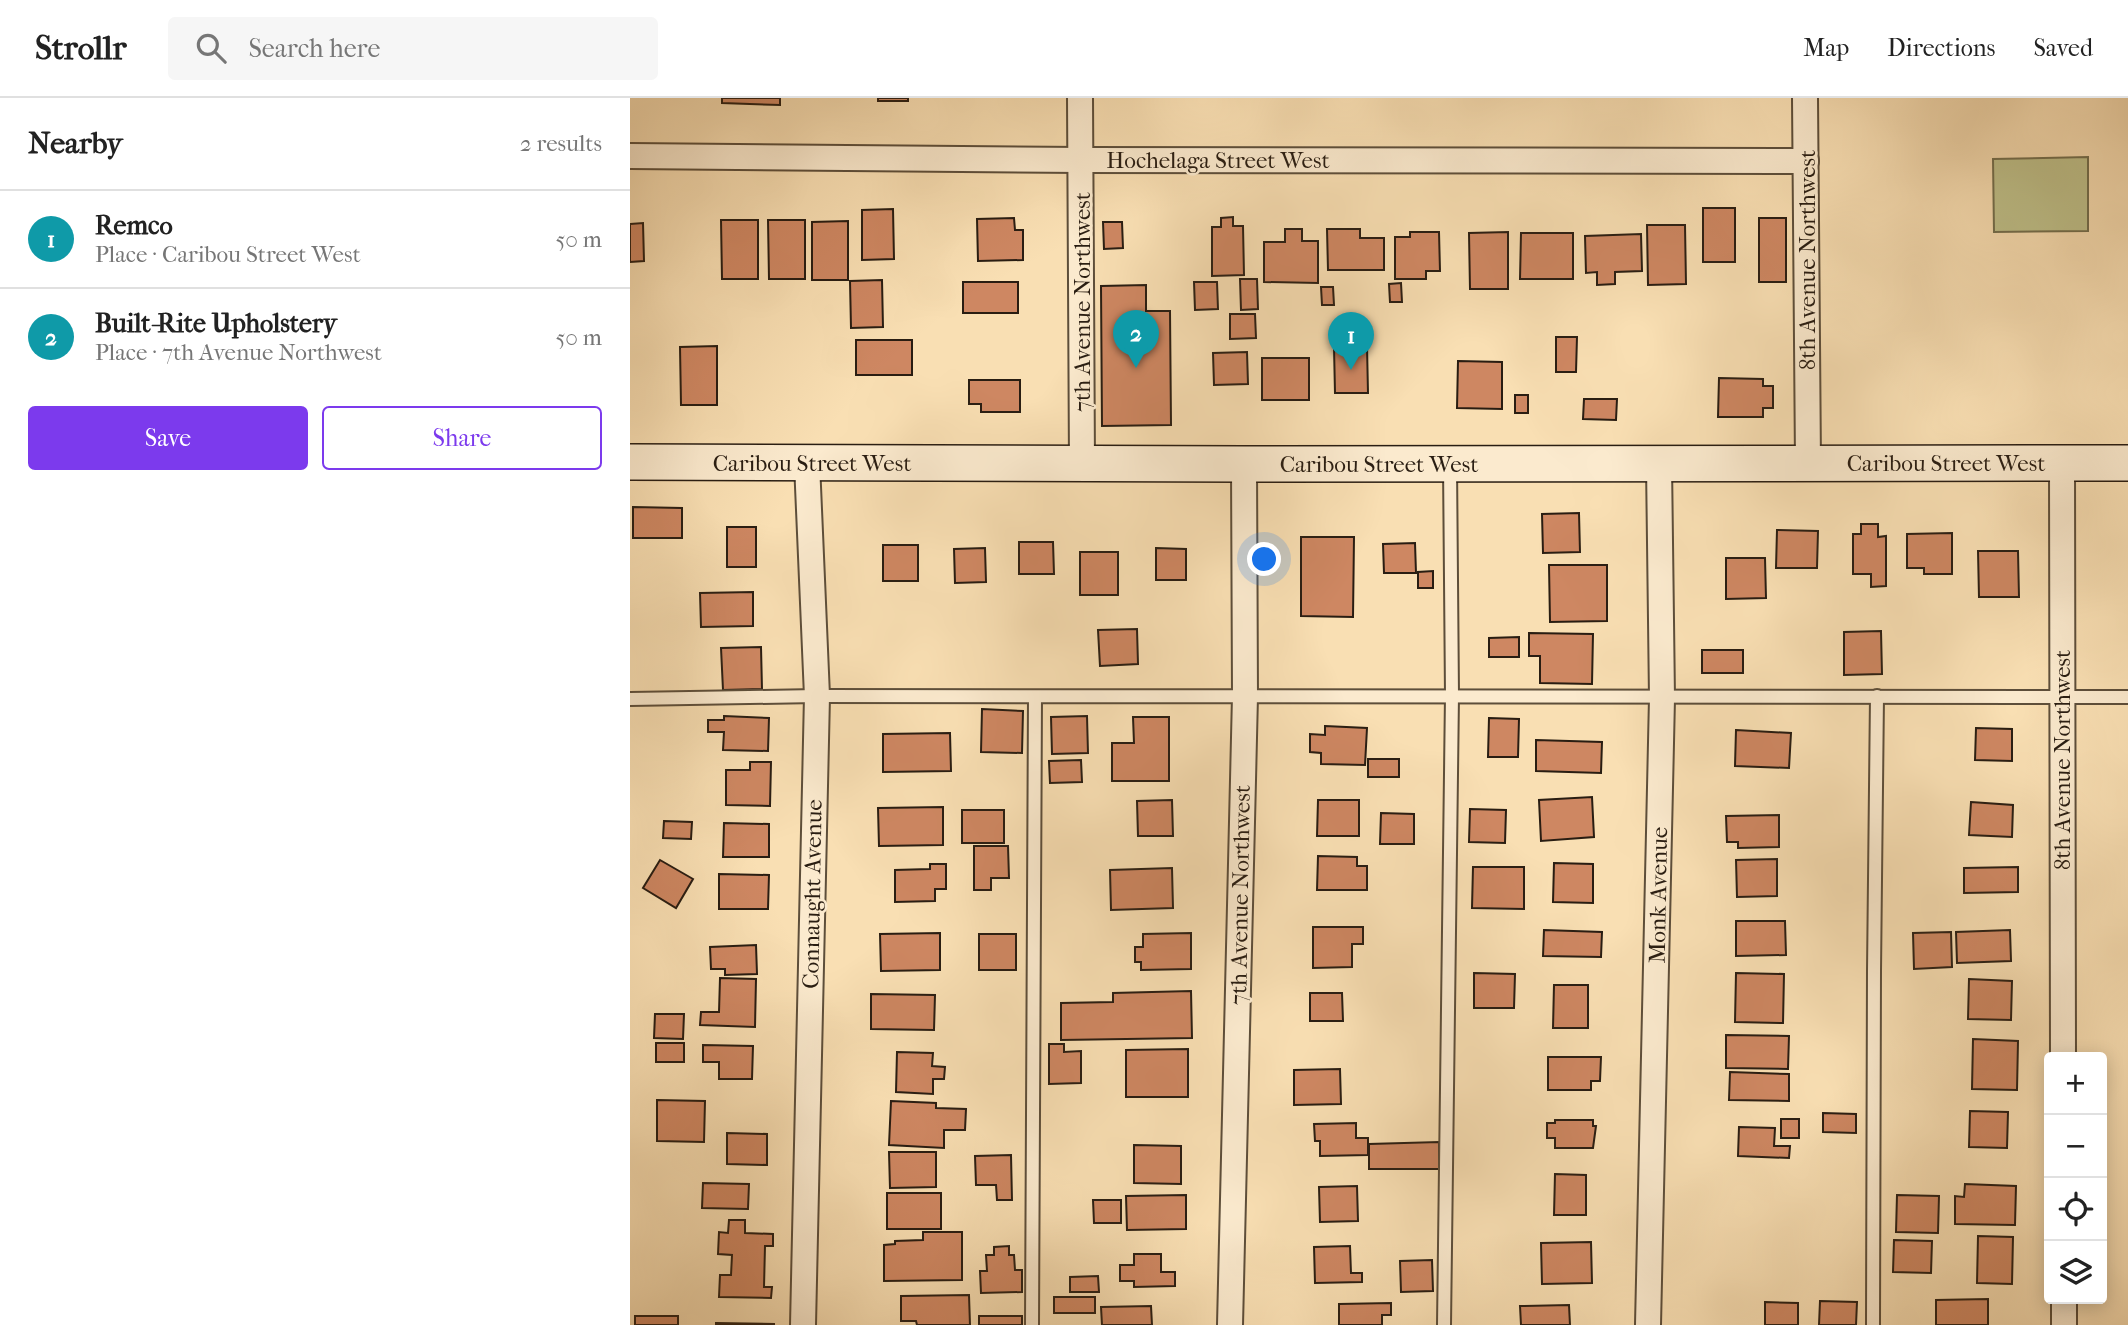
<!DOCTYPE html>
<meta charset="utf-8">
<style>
body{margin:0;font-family:"IM FELL French Canon",serif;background:#f6f6f6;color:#222}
.controls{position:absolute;right:21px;bottom:21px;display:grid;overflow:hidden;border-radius:7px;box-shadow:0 4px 18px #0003}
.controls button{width:63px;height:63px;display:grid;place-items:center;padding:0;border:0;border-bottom:2px solid #e0e0e0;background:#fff;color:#222;font:35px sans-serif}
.you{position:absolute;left:635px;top:462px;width:24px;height:24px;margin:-18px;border:5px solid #fff;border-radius:50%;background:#1a73e8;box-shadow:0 0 0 10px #1a73e833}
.badge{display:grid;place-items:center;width:46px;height:46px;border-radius:50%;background:#7c3aed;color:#fff;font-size:23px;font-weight:700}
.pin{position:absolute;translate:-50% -58px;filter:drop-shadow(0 2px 4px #0008)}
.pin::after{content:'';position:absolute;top:37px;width:24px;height:21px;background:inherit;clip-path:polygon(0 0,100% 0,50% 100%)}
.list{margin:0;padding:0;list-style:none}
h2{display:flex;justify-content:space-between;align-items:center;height:91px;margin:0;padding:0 28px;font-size:30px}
h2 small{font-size:23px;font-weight:400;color:#767676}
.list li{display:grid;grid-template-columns:46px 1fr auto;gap:21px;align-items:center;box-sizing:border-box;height:98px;padding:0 28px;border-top:2px solid #e0e0e0}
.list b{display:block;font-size:26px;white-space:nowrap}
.list p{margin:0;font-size:23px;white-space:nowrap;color:#767676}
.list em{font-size:23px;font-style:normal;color:#767676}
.actions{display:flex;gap:14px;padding:21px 28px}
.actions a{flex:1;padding:16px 0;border:2px solid #7c3aed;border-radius:7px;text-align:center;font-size:24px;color:#7c3aed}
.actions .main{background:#7c3aed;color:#fff}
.icon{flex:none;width:38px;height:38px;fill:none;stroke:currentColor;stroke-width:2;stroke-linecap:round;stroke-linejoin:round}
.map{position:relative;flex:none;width:1498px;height:1227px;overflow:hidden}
header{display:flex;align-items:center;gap:42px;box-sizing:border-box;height:98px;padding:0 35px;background:#fff;border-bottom:2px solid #e0e0e0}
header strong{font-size:33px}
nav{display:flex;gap:38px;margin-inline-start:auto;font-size:24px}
.search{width:490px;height:63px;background:#f6f6f6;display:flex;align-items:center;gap:18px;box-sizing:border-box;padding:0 24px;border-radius:7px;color:#767676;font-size:26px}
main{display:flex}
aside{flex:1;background:#fff}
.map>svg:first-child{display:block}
.green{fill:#bfc18b;stroke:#746f4e;stroke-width:2}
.building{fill:#ce8762;stroke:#291d12;stroke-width:2}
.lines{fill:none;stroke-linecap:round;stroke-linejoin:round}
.lane-casing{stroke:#5d4e3a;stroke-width:16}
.street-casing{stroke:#5d4e3a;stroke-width:28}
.secondary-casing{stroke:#291d12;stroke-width:38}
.lane{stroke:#fbeace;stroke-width:12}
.street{stroke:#fbeace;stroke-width:24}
.secondary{stroke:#fbeace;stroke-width:35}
.labels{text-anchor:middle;stroke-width:5;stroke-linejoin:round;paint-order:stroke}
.street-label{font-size:23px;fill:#291d12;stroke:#fbeace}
</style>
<header>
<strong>Strollr</strong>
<div class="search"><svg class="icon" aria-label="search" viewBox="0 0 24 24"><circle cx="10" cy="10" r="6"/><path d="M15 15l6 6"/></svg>Search here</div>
<nav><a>Map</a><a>Directions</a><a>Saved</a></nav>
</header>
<main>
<aside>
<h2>Nearby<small>2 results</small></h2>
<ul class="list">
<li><span class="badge" style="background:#0f9aa8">1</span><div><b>Remco</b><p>Place · Caribou Street West</p></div><em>50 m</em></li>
<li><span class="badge" style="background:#0f9aa8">2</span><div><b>Built-Rite Upholstery</b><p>Place · 7th Avenue Northwest</p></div><em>50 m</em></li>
</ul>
<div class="actions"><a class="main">Save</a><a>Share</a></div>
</aside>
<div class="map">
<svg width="1498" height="1227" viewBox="0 0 1498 1227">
<rect width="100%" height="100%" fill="#f9dfb3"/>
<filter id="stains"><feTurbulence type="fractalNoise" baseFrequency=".00286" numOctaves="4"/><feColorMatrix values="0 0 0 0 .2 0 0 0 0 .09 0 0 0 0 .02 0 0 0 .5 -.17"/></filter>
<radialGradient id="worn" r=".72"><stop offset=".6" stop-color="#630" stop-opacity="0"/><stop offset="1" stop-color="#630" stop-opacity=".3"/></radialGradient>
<!-- green -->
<polygon class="green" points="1458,59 1458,133 1364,134 1363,61"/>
<!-- building -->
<g class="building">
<polygon points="92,0 150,0 150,7 92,5"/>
<rect x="248" y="0" width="30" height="3"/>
<rect x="1073" y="110" width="32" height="54"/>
<polygon points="263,111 264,161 232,162 232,112"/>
<polygon points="603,119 603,128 613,128 614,177 582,178 582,129 591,129 591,120"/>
<polygon points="384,120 385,132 393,132 393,162 348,163 347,121"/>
<rect x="1129" y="120" width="27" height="64"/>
<polygon points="91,122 128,122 128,181 92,181"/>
<polygon points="138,122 175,122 175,181 139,181"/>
<polygon points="218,123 218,182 182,182 182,124"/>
<polygon points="473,124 492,124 493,150 474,151"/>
<polygon points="13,125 14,163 0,164 0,126"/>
<polygon points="1017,127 1055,127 1056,186 1018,187"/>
<polygon points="655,131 672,131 672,143 688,143 688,185 634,184 634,144 655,144"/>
<polygon points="697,131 730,131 730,140 754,140 754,172 698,172"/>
<polygon points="780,134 809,134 810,173 796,173 796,181 765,181 765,139 780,139"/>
<polygon points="878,134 878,191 840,191 839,135"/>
<polygon points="891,135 943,135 943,181 890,181"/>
<polygon points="1011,136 1012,173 985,174 985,186 967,187 967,174 956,175 955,138"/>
<polygon points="610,181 627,181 628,211 611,212"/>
<polygon points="252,182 253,229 221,230 220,183"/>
<rect x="333" y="184" width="55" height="31"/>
<polygon points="564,184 587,184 588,211 565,212"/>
<polygon points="771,185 772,204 760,204 759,186"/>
<polygon points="516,187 516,213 540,213 541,327 472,328 471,188"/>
<polygon points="691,189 703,189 704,207 692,207"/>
<polygon points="600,216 625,216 626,240 600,241"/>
<polygon points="926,239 947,239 946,274 926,274"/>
<rect x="226" y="242" width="56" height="35"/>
<polygon points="87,248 87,307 51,307 50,249"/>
<polygon points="737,248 738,295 705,295 704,249"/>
<polygon points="617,254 618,286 584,287 583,255"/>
<rect x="632" y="260" width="47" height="42"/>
<polygon points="828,263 872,264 872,311 827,310"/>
<polygon points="1089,280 1133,281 1133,288 1143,288 1143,310 1133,310 1133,319 1088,319"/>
<polygon points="339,282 390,282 390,314 351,314 351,306 339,306"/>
<rect x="885" y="297" width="13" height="18"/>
<polygon points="954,301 987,301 986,322 953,321"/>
<polygon points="3,409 52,410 52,440 3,440"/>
<polygon points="949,415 950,454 913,455 912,416"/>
<polygon points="1231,426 1248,426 1248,439 1256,438 1256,488 1241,489 1241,476 1223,476 1223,436 1231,436"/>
<rect x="97" y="429" width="29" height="40"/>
<polygon points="1147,432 1188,433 1187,470 1146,470"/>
<polygon points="1322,435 1322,476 1294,476 1294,470 1277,470 1277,436"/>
<polygon points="671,439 724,439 723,519 671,518"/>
<polygon points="389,444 423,444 424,476 389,476"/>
<polygon points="785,445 786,475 754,475 753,446"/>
<rect x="253" y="447" width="35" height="36"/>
<polygon points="355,450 356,484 325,485 324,451"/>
<polygon points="526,450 556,451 556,482 526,482"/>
<polygon points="1348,453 1388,453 1389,499 1349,499"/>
<rect x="450" y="454" width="38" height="43"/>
<polygon points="1096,460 1135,460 1136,500 1096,501"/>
<polygon points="919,467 977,467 977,523 920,524"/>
<polygon points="803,473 803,490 788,490 788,474"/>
<polygon points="123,494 123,528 71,529 70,495"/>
<polygon points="507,531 508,566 470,568 468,532"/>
<polygon points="1251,533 1252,576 1214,577 1214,534"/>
<polygon points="899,535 963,536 962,586 910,585 910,558 899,558"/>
<polygon points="889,539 889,559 859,559 859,540"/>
<polygon points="131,549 132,591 93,592 91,550"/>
<rect x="1072" y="552" width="41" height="23"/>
<polygon points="352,611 393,613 392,655 351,654"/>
<polygon points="94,618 139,620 138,653 93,652 94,634 78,634 78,622 94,622"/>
<polygon points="457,618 458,655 422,656 421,619"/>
<polygon points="503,619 539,619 539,683 482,683 482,645 504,645"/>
<polygon points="859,620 889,621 888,659 858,659"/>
<polygon points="695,628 737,630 735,667 691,666 691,655 680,654 680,636 695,637"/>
<polygon points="1346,630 1382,631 1382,663 1345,662"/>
<polygon points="1106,632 1161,635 1159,670 1105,668"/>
<polygon points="320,635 321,673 253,674 253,636"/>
<polygon points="906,642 972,644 971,675 906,673"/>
<rect x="738" y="661" width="31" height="18"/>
<polygon points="451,662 452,684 420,685 419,663"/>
<polygon points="120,664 141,664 140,708 96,707 96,672 120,672"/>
<polygon points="962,699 964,739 911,743 909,702"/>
<polygon points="542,702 543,738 508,738 507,703"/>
<polygon points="688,702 729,702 729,738 687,738"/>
<polygon points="1341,704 1383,707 1382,739 1339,737"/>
<polygon points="313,709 313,747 249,748 248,710"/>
<polygon points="840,711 876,712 875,745 839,744"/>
<rect x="332" y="712" width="42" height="33"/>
<polygon points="751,715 784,716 784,746 750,746"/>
<polygon points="1149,717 1149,749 1108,750 1108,744 1097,744 1096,718"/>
<polygon points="34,723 62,724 61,741 33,740"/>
<polygon points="94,725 139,726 139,759 93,759"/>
<polygon points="344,748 378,748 379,780 361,780 361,792 344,792"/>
<polygon points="688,758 727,759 727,768 737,768 737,792 687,792"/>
<polygon points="1147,761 1147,798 1107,799 1106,762"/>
<polygon points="30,762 63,781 46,810 13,790"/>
<polygon points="924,765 963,766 963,805 923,804"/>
<polygon points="300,766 316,766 316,791 305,791 305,803 265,804 265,772 300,771"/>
<polygon points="843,769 894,769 894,811 842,810"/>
<polygon points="1388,769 1388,794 1334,795 1334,770"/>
<polygon points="542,770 543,810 481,812 480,772"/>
<polygon points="89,776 139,777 138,811 89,811"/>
<polygon points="1106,823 1155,823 1156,857 1106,858"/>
<polygon points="683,829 733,829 733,846 722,846 722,869 683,870"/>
<polygon points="914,832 972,834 971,859 913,858"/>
<polygon points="1380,832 1381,863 1327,865 1326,834"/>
<polygon points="1321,834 1322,869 1284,871 1283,835"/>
<polygon points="310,835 310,872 251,873 250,836"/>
<polygon points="561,835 561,871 511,872 511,864 505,864 505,849 513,849 513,836"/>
<rect x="349" y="836" width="37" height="36"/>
<polygon points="126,847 127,876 95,877 95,871 81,871 80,849"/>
<polygon points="844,875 885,876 884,910 844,910"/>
<polygon points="1106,875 1154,876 1153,925 1105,924"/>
<polygon points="90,880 126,881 125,929 70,927 71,914 89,914"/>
<polygon points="1339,881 1382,883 1381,922 1338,921"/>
<polygon points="924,887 958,887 958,930 923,930"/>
<polygon points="561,893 562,940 431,942 431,905 483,904 483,895"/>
<polygon points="680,895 712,895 713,923 680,923"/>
<polygon points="241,896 305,897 304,932 241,931"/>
<polygon points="25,916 54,916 53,941 24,940"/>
<polygon points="1096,937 1159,938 1158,971 1096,970"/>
<polygon points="1343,941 1388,943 1387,992 1342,991"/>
<rect x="26" y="945" width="28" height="19"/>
<polygon points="419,946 434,946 434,954 451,953 451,985 419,986"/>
<polygon points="73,947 123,948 122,981 89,981 89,964 73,964"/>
<polygon points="558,951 558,999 496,999 496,952"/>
<polygon points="267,954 303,955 302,968 315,969 314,981 303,981 303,996 266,994"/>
<polygon points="918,959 971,959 970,983 961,983 961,992 918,992"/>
<polygon points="710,971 711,1006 664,1007 664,972"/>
<polygon points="1100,974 1159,976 1159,1003 1099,1002"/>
<polygon points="27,1002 75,1003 74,1044 27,1043"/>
<polygon points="261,1003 306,1005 306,1010 336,1011 335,1032 314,1032 314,1050 259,1047"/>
<polygon points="1340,1013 1378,1014 1377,1050 1339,1049"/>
<polygon points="1193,1015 1226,1016 1226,1035 1193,1034"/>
<rect x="1151" y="1021" width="18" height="19"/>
<polygon points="925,1022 963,1022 963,1028 966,1028 963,1050 925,1050 925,1040 917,1040 917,1025 925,1025"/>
<polygon points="726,1025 726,1040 738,1040 738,1057 690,1058 690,1043 685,1043 684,1026"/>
<polygon points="1109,1029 1145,1030 1144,1048 1160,1048 1159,1060 1108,1058"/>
<polygon points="97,1035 137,1036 137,1067 97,1066"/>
<polygon points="809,1044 809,1071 739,1071 739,1046"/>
<polygon points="504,1047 551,1048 551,1086 504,1085"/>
<polygon points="259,1054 306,1054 306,1089 260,1090"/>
<polygon points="381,1057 382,1102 367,1102 366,1087 346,1087 345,1058"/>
<polygon points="925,1076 956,1077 956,1117 924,1117"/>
<polygon points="73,1085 119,1086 118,1111 72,1110"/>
<polygon points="1335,1086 1386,1088 1385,1127 1325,1126 1325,1098 1334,1099"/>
<polygon points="727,1088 728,1123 690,1124 689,1089"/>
<rect x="257" y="1095" width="54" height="36"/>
<polygon points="556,1097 556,1131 497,1132 496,1098"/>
<polygon points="1267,1097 1309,1098 1308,1135 1266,1134"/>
<polygon points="463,1102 491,1102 491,1125 464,1125"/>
<polygon points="99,1122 115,1122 115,1135 143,1136 143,1148 135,1148 134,1189 142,1189 141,1200 89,1199 90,1177 101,1177 102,1157 88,1156 89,1134 98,1135"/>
<polygon points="293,1134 332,1134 332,1182 254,1183 254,1147 265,1146 265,1143 293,1142"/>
<polygon points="1348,1138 1383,1139 1382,1186 1347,1185"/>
<polygon points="1264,1142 1302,1143 1301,1175 1263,1174"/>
<polygon points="961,1144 962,1185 912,1186 911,1145"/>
<polygon points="379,1148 379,1157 384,1157 385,1172 392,1172 392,1194 351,1195 350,1173 357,1173 356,1157 364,1157 364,1149"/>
<polygon points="720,1148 721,1175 732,1175 732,1184 685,1185 684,1149"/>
<polygon points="504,1156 531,1156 531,1174 545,1174 545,1188 504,1189 504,1183 490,1183 490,1167 504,1167"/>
<polygon points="802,1162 803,1193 771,1194 770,1163"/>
<polygon points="468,1178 469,1194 440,1194 440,1179"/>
<polygon points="339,1197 340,1227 287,1227 286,1223 271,1223 271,1198"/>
<rect x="424" y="1199" width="41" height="16"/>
<polygon points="1358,1201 1358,1227 1306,1227 1306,1202"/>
<polygon points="1190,1203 1227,1204 1226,1227 1189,1227"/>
<polygon points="1135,1204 1168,1205 1168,1227 1135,1227"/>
<polygon points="761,1205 761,1217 752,1217 752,1227 709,1227 709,1206"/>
<polygon points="939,1207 940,1227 891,1227 890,1208"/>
<polygon points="521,1208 522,1227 472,1227 471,1209"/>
<rect x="5" y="1218" width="43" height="9"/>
<rect x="349" y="1218" width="43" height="9"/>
<polygon points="86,1225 144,1226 144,1227 86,1227"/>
</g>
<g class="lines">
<defs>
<g id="lane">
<polyline points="0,601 187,598 1498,599"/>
<polyline points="402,1227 405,599"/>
<polyline points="814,1227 822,597 820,366"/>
<polyline points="1243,1227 1244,873 1247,598"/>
</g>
<g id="street">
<polyline points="450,0 452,366"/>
<polyline points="1175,0 1178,365"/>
<polyline points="0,58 451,62 1176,63"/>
<polyline points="1432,364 1433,959"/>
<polyline points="1434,1201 1434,1227"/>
<polyline points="173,1227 187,598 177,365"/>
<polyline points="600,1227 615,598 614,366"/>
<polyline points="1018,1227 1032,600 1029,366"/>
</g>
<polyline id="secondary" points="0,364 614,366 1498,365"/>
</defs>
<!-- lane casing -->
<use href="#lane" class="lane-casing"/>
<!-- street casing -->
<use href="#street" class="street-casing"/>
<!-- secondary casing -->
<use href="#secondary" class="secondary-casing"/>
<!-- lane -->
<use href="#lane" class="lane"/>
<!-- street -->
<use href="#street" class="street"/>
<!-- secondary -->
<use href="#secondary" class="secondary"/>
</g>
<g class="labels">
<!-- street labels -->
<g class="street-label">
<text x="588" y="70">Hochelaga Street West</text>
<text transform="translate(1177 162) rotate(-90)" y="8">8th Avenue Northwest</text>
<text transform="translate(452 204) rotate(-90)" y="8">7th Avenue Northwest</text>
<text x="182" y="373">Caribou Street West</text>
<text x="1316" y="373">Caribou Street West</text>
<text x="749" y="374">Caribou Street West</text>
<text transform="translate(1432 662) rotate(-90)" y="8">8th Avenue Northwest</text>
<text transform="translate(182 796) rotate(-89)" y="8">Connaught Avenue</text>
<text transform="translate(610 797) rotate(-89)" y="8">7th Avenue Northwest</text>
<text transform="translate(1028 797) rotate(-89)" y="8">Monk Avenue</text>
</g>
</g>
<rect width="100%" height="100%" filter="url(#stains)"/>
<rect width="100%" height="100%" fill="url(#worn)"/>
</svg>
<div class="controls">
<button>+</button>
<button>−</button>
<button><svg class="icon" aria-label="locate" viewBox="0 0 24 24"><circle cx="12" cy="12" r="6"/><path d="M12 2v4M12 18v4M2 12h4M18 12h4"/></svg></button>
<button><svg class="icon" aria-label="layers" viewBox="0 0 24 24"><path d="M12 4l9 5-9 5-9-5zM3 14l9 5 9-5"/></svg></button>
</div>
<div class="you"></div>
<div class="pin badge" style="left:721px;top:272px;background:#0f9aa8">1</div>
<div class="pin badge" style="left:506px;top:270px;background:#0f9aa8">2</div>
</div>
</main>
